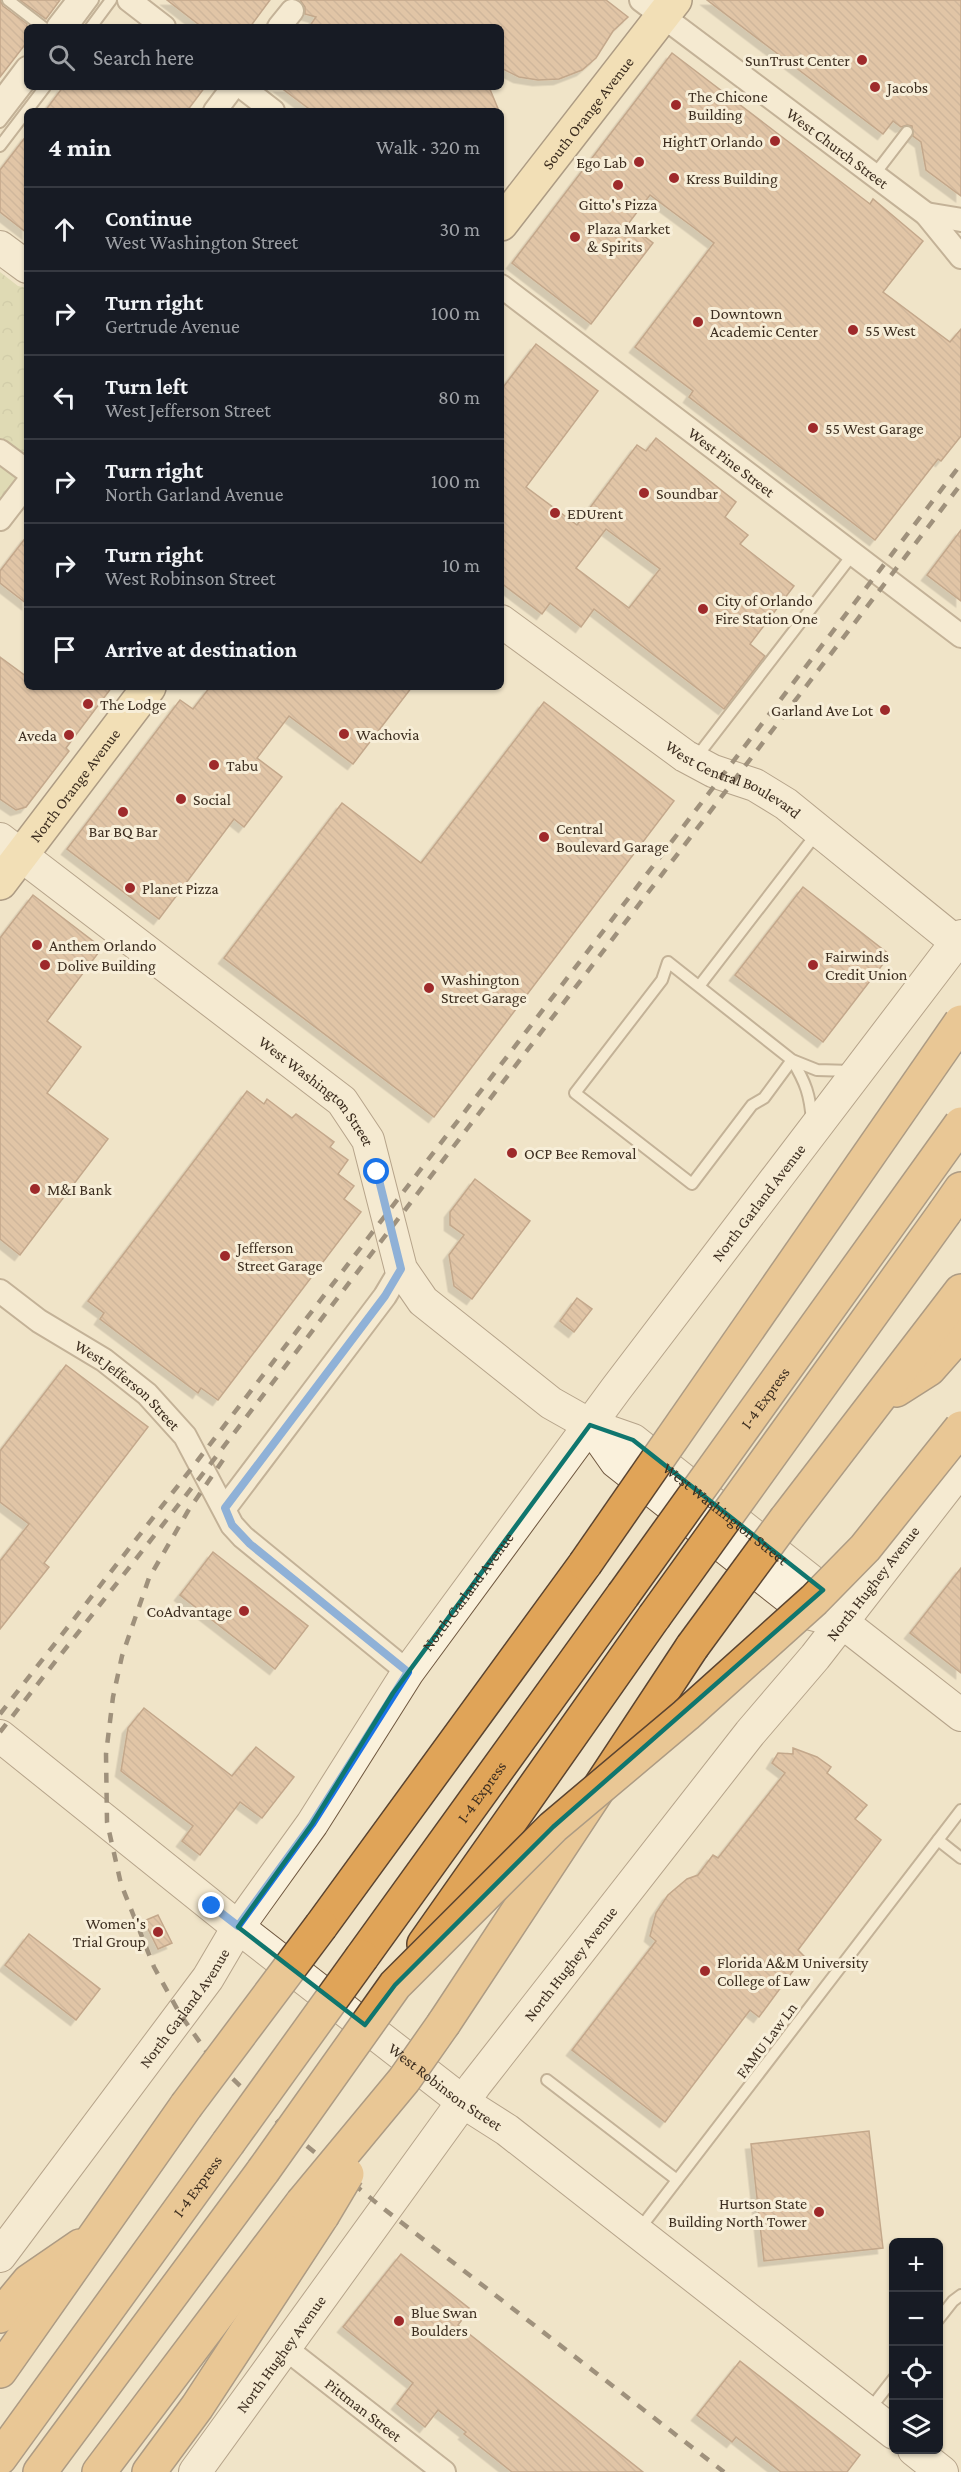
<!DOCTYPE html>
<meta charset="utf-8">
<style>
body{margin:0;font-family:"Crimson Pro",serif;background:#242831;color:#f1f3f6}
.controls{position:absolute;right:18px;bottom:18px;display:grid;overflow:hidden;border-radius:9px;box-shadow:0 2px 4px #0004}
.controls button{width:54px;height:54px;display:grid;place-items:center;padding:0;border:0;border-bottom:2px solid #363941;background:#171b24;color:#f1f3f6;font:30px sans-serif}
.stop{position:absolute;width:18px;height:18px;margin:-14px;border:4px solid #1a73e8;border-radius:50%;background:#fff}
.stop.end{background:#1a73e8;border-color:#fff;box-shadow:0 2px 6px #0008}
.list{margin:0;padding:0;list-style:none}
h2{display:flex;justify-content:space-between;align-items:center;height:78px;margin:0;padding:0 24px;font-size:26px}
h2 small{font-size:20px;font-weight:400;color:#9ea1a6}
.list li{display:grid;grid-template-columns:39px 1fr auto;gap:18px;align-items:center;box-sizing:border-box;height:84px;padding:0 24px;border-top:2px solid #363941}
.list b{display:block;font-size:22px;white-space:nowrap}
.list p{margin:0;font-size:20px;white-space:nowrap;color:#9ea1a6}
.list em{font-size:20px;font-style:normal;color:#9ea1a6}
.icon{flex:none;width:33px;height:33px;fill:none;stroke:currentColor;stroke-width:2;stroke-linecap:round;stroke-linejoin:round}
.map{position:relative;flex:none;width:961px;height:2472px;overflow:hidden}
.search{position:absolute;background:#171b24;box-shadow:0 2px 4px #0004;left:24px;top:24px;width:480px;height:66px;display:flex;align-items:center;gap:15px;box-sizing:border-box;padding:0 21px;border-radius:9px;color:#9ea1a6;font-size:22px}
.panel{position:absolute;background:#171b24;box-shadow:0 2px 4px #0004;left:24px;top:108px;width:480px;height:582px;border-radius:9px}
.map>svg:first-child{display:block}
.park{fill:url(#park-crowns)}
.building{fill:url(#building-back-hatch);stroke:#8d5f41;stroke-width:1.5;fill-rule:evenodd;filter:url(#shadow)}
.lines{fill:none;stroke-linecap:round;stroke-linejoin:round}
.lane-casing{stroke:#8d765c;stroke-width:14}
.street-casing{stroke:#8d765c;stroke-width:26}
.secondary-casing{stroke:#6f573f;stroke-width:34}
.primary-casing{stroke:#5b4430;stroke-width:36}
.highway-casing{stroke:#5b4430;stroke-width:36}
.lane{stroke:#faf1dc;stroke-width:10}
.street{stroke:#faf1dc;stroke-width:22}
.secondary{stroke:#faf1dc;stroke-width:32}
.primary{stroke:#f3d9a0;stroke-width:33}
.highway{stroke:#e0a458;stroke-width:33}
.rail{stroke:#3d2e20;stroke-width:4.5;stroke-dasharray:10 10;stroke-linecap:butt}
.highway-bridge-casing{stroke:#5b4430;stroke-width:36;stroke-linecap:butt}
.highway-bridge{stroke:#e0a458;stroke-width:33}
.route{stroke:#1a73e8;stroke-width:8}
.marked{fill:none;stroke:#0f766e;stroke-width:4.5;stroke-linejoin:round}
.poi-dot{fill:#9e2a2b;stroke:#f7eed8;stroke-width:2}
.labels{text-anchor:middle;stroke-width:6;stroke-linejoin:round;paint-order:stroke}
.poi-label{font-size:16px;fill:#3d2e20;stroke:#f7eed8;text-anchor:start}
.street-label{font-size:16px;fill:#3d2e20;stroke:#f7eed8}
</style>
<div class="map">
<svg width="961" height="2472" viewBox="0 0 961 2472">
<defs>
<pattern id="park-crowns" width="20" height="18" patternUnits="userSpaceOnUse" patternTransform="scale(1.5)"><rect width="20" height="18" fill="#c9cf9b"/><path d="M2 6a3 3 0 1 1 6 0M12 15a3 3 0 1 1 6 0" fill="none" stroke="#aeb285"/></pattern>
<pattern id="building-back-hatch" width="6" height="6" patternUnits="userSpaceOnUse" patternTransform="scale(1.5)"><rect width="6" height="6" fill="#cf9f7d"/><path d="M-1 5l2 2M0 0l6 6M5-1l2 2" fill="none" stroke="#a98266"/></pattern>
<filter id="shadow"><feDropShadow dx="-5.5" dy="5.5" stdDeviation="0" flood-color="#0004"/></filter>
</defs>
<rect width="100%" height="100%" fill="#f0e4c8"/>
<!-- park -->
<polygon class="park" points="0,272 18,286 27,288 27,467 0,502"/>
<!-- building -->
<g class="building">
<polygon points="0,0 3,6 27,24 27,42 0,77"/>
<polygon points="20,0 60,0 46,19"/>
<polygon points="167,0 270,0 250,27 202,27"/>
<polygon points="300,0 606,0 628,17 613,31 596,58 582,70 559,79 538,80 519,77 501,68 501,27 309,27 316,17 305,14 305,7"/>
<polygon points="707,0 961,0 961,196 926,170 921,142 913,136 912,126 907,125 901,127 893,121 883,134"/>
<polygon points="672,53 870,204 873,199 923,241 883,292 950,342 961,329 961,436 941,461 938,459 875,540 689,397 693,391 635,347 714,243 693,227 650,195 628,224 653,243 591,324 512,263"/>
<polygon points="63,87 205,87 187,111 45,111"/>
<polygon points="280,87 489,87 499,111 312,111"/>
<polygon points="27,135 27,233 0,212 0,170"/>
<path d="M536,344L598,391L526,487L577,525L637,445L646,451L656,438L736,502L725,517L748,535L740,544L794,586L750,644L765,656L724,709L594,609L581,627L550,603L542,614L501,583V390ZM606,529L660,569L629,608L576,568Z"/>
<polygon points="961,530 961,601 927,575"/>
<polygon points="27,536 27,604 0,583 0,571"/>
<polygon points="0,657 27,677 27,687 112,687 66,748 69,751 26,807 16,810 0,799"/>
<polygon points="210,687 412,687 353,764 289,716 257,758 282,777 244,827 234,819 159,919 67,849 180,700 193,709"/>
<polygon points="544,702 674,801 434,1117 224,958 342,803 421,863"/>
<polygon points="803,887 890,955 823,1042 735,975"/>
<polygon points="33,895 102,948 47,1021 81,1047 47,1093 108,1139 20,1255 0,1239 0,938"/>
<polygon points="247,1091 264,1104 267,1099 292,1118 296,1114 334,1142 330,1147 348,1160 338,1174 354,1186 344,1199 361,1212 218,1400 201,1388 198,1393 100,1319 104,1313 88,1301"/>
<polygon points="475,1179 530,1221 472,1299 454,1286 449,1255 464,1235 450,1225 450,1212"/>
<polygon points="577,1298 592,1309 574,1332 560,1321"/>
<polygon points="66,1365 148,1427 44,1563 49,1567 0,1629 0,1561 29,1524 0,1502 0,1451"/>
<polygon points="213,1552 308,1626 275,1669 180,1595"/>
<polygon points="961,1568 961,1673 910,1633"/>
<polygon points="144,1708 232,1776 256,1747 294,1777 262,1818 240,1802 200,1855 182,1841 193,1826 121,1771 128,1728"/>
<polygon points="793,1748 817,1757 831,1767 827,1773 867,1805 855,1819 881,1840 798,1950 804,1956 759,2017 750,2010 665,2122 572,2050 656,1941 650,1936 656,1913 668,1895 687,1879 698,1875 713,1855 718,1858 785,1773 772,1763 778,1753 793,1754"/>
<polygon points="158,1915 172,1943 158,1949 144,1921"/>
<polygon points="29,1934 100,1989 76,2020 5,1965"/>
<polygon points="869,2131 883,2248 764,2261 751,2144"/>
<polygon points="401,2254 470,2309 458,2325 643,2472 512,2472 464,2434 466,2432 438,2410 425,2427 397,2404 413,2383 343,2327"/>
<polygon points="740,2361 860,2455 847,2472 781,2472 736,2437 732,2442 697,2415"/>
</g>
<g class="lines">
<defs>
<g id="lane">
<polyline points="8,0 43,27"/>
<polyline points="73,27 93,0"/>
<polyline points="91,27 111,0"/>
<polyline points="0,122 27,87"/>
<polyline points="0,146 45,87"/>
<polyline points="874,175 907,132"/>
<polyline points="695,759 853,554"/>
<polyline points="700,985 817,833"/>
<polyline points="792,1060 764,1098 752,1105 692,1184 575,1093 662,980 668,962 792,1060 817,1070 852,1071"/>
<path d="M792,1060C806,1083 810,1095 812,1121"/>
<polyline points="938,1840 961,1858"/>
<polyline points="547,2080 677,2180"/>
<polyline points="638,2231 961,1810"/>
<polyline points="938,2320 953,2301 961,2295"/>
<polyline points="870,2409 894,2378"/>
</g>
<g id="street">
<polyline points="129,0 164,27"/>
<path id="s1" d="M641,0L926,214L961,257"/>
<polyline points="58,27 79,0"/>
<polyline points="279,27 292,11"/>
<polyline points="242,87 273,111"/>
<polyline points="0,104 27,68"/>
<polyline points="215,111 233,87"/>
<polyline points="926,214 961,220"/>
<path id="s2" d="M501,286L961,636"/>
<polyline points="0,451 27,471"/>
<polyline points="0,519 27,484"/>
<path id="s3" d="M0,1291L39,1321L104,1360L147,1394L185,1436L232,1525L243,1537L408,1672"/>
<polyline points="225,1508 385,1296 401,1269"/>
<path id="s4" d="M285,2348L444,2472"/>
</g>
<g id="secondary">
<polyline points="0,247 27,267"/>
<path id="s5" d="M501,621L685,756L713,771L755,785L786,804L961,946"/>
<path id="s6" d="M0,839L342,1101L368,1140L401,1269L423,1301L551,1403L590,1425L633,1440L824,1591L837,1614"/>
<polyline points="590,1425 616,1462 808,1613 842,1622 961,1715"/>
<path id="s7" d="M0,1736L238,1927L463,2102L507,2130L894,2433"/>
<path id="s8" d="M0,2256L208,1978L238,1927L312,1824L408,1672L616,1389L961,936"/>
<polyline points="914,2450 942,2472"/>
<path id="s9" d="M195,2472L475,2085L750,1733L815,1657L961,1469"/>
</g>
<g id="primary">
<path id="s10" d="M501,224L675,0"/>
<path id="s11" d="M0,883L149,687"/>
</g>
<g id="highway">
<polyline points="945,1212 961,1189"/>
<polyline points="896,1390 929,1369 961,1333"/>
<polyline points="786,1519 961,1291"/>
<polyline points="321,1926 585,1564"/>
<polyline points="424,1944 654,1617"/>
<path id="s12" d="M362,1957L623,1595"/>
<polyline points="444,2023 692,1647"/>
<polyline points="0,2316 29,2281 80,2246"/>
<polyline points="0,2371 186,2106"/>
<path id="s13" d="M0,2458L228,2143"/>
<polyline points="40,2472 263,2171"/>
<polyline points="99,2472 302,2203"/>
<polyline points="149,2472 197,2407 322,2216"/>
</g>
</defs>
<!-- lane casing -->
<use href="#lane" class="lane-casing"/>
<!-- street casing -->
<use href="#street" class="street-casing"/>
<!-- secondary casing -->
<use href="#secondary" class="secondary-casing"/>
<!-- primary casing -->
<use href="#primary" class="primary-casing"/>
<!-- highway casing -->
<use href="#highway" class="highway-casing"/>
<!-- lane -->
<use href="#lane" class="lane"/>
<!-- street -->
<use href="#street" class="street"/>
<!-- secondary -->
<use href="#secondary" class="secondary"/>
<!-- primary -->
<use href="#primary" class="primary"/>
<!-- highway -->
<use href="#highway" class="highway"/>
<!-- rail -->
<g class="rail">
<polyline points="223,1460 188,1511 149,1578 122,1656 113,1697 106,1754 107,1822 121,1884 154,1967 180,2014 211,2058 280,2124 384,2209 724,2472"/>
<polyline points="0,1714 198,1460 961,464"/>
<polyline points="0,1732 205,1471 961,484"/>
</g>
<defs>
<g id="highway-bridge">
<polyline points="585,1564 961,1022"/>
<path id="s14" d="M623,1595L961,1124"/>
<polyline points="654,1617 945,1212"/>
<polyline points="692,1647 786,1519"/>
<polyline points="186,2106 321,1926"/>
<polyline points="228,2143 362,1957"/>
<polyline points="263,2171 395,1985 553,1827 686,1715 814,1600 865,1548 961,1428"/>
<polyline points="302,2203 404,2080 444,2023"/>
<polyline points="322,2216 347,2174"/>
</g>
</defs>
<!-- highway-bridge casing -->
<use href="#highway-bridge" class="highway-bridge-casing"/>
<!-- highway-bridge -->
<use href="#highway-bridge" class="highway-bridge"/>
</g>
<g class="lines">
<!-- route -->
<polyline class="route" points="212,1906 238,1926 312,1824 408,1672 250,1544 232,1525 225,1508 385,1296 401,1269 377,1172"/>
</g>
<!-- marked area -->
<path d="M0 0H961V2472H0ZM590,1425L633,1440L823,1590L553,1827L395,1985L365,2025L238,1927L312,1824L393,1693Z" fill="#f0e4c8" fill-opacity=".55" fill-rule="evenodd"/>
<path class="marked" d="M590,1425L633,1440L823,1590L553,1827L395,1985L365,2025L238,1927L312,1824L393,1693Z"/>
<!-- markers -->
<g class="poi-dot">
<circle cx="862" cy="60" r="6"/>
<circle cx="875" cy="87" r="6"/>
<circle cx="676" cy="105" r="6"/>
<circle cx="775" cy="141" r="6"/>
<circle cx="639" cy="162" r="6"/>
<circle cx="674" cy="178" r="6"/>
<circle cx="618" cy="185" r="6"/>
<circle cx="575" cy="237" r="6"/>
<circle cx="698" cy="322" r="6"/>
<circle cx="853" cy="330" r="6"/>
<circle cx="813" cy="428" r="6"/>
<circle cx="644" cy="493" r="6"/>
<circle cx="555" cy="513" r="6"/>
<circle cx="703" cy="609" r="6"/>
<circle cx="88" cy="704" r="6"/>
<circle cx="885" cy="710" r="6"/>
<circle cx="344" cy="734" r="6"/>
<circle cx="69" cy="735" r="6"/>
<circle cx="214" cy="765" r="6"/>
<circle cx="181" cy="799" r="6"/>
<circle cx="123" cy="812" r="6"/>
<circle cx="544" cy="837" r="6"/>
<circle cx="130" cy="888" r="6"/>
<circle cx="37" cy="945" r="6"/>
<circle cx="45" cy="965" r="6"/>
<circle cx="813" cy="965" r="6"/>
<circle cx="429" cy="988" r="6"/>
<circle cx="512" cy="1153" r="6"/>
<circle cx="35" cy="1189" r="6"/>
<circle cx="225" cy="1256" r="6"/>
<circle cx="244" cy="1611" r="6"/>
<circle cx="158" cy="1932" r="6"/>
<circle cx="705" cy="1971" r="6"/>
<circle cx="819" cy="2212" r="6"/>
<circle cx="399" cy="2321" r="6"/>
</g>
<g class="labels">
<!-- poi labels -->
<g class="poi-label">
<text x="850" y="66" text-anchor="end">SunTrust Center</text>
<text x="887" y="93">Jacobs</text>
<text x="688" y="102">The Chicone<tspan x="688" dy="18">Building</tspan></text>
<text x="763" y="147" text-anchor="end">HightT Orlando</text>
<text x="627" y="168" text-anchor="end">Ego Lab</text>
<text x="686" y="184">Kress Building</text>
<text x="618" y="210" text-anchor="middle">Gitto's Pizza</text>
<text x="587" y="234">Plaza Market<tspan x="587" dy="18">&amp; Spirits</tspan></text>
<text x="710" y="319">Downtown<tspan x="710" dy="18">Academic Center</tspan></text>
<text x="865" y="336">55 West</text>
<text x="825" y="434">55 West Garage</text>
<text x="656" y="499">Soundbar</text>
<text x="567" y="519">EDUrent</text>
<text x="715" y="606">City of Orlando<tspan x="715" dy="18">Fire Station One</tspan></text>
<text x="100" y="710">The Lodge</text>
<text x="873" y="716" text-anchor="end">Garland Ave Lot</text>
<text x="356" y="740">Wachovia</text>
<text x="57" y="741" text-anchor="end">Aveda</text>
<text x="226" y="771">Tabu</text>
<text x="193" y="805">Social</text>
<text x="556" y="834">Central<tspan x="556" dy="18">Boulevard Garage</tspan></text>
<text x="123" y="837" text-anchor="middle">Bar BQ Bar</text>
<text x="142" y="894">Planet Pizza</text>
<text x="49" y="951">Anthem Orlando</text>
<text x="825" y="962">Fairwinds<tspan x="825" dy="18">Credit Union</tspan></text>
<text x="57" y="971">Dolive Building</text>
<text x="441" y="985">Washington<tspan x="441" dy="18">Street Garage</tspan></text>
<text x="524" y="1159">OCP Bee Removal</text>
<text x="47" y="1195">M&amp;I Bank</text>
<text x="237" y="1253">Jefferson<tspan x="237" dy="18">Street Garage</tspan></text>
<text x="232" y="1617" text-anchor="end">CoAdvantage</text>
<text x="146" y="1929" text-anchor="end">Women's<tspan x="146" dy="18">Trial Group</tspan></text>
<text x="717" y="1968">Florida A&amp;M University<tspan x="717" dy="18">College of Law</tspan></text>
<text x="807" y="2209" text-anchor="end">Hurtson State<tspan x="807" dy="18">Building North Tower</tspan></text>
<text x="411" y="2318">Blue Swan<tspan x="411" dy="18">Boulders</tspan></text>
</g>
<!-- street labels -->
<g class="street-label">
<text dy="6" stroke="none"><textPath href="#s10" startOffset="141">South Orange Avenue</textPath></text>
<text dy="6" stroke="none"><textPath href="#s1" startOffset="246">West Church Street</textPath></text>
<text dy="6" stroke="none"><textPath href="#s2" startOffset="290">West Pine Street</textPath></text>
<text dy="6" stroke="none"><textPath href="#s5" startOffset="282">West Central Boulevard</textPath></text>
<text dy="6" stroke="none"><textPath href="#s11" startOffset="123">North Orange Avenue</textPath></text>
<text dy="6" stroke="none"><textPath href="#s6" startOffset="406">West Washington Street</textPath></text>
<text dy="6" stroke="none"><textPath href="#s8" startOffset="1299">North Garland Avenue</textPath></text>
<text dy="6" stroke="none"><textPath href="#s3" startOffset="159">West Jefferson Street</textPath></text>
<text dy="6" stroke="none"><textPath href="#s14" startOffset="243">I-4 Express</textPath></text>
<text dy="6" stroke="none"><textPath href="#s6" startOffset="1022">West Washington Street</textPath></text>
<text dy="6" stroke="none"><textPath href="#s9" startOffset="1118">North Hughey Avenue</textPath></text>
<text dy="6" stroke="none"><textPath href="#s8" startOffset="813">North Garland Avenue</textPath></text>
<text dy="6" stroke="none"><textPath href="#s12" startOffset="204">I-4 Express</textPath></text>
<text dy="6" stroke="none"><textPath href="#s9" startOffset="632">North Hughey Avenue</textPath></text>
<text dy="6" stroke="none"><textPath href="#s8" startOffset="309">North Garland Avenue</textPath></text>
<text transform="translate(766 2040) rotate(-53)" y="6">FAMU Law Ln</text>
<text dy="6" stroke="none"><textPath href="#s7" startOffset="567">West Robinson Street</textPath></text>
<text dy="6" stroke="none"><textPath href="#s13" startOffset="336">I-4 Express</textPath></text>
<text dy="6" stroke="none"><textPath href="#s9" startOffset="146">North Hughey Avenue</textPath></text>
<text dy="6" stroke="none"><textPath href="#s4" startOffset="100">Pittman Street</textPath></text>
</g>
</g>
</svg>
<div class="controls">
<button>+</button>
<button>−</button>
<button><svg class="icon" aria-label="locate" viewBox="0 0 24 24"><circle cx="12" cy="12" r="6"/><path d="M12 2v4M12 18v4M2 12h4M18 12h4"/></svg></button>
<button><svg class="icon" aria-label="layers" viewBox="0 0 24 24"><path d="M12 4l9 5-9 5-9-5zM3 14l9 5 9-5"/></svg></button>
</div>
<div class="stop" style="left:377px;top:1172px"></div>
<div class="stop end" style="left:212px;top:1906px"></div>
<div class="search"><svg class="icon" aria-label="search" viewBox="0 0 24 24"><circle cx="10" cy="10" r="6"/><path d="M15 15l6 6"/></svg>Search here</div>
<section class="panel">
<h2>4 min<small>Walk · 320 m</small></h2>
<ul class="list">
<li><svg class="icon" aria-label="ahead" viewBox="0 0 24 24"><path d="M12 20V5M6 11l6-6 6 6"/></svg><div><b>Continue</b><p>West Washington Street</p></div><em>30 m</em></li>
<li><svg class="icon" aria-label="right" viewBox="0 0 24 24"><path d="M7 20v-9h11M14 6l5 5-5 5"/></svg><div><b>Turn right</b><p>Gertrude Avenue</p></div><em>100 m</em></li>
<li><svg class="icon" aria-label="left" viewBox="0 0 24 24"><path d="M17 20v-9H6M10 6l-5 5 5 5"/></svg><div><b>Turn left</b><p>West Jefferson Street</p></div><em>80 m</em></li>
<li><svg class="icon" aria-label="right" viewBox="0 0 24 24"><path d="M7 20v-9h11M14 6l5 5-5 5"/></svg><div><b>Turn right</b><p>North Garland Avenue</p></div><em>100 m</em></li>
<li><svg class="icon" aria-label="right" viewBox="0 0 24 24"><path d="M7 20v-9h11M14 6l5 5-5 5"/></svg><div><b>Turn right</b><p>West Robinson Street</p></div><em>10 m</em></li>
<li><svg class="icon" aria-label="arrive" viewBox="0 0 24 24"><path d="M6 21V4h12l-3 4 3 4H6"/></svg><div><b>Arrive at destination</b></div></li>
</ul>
</section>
</div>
